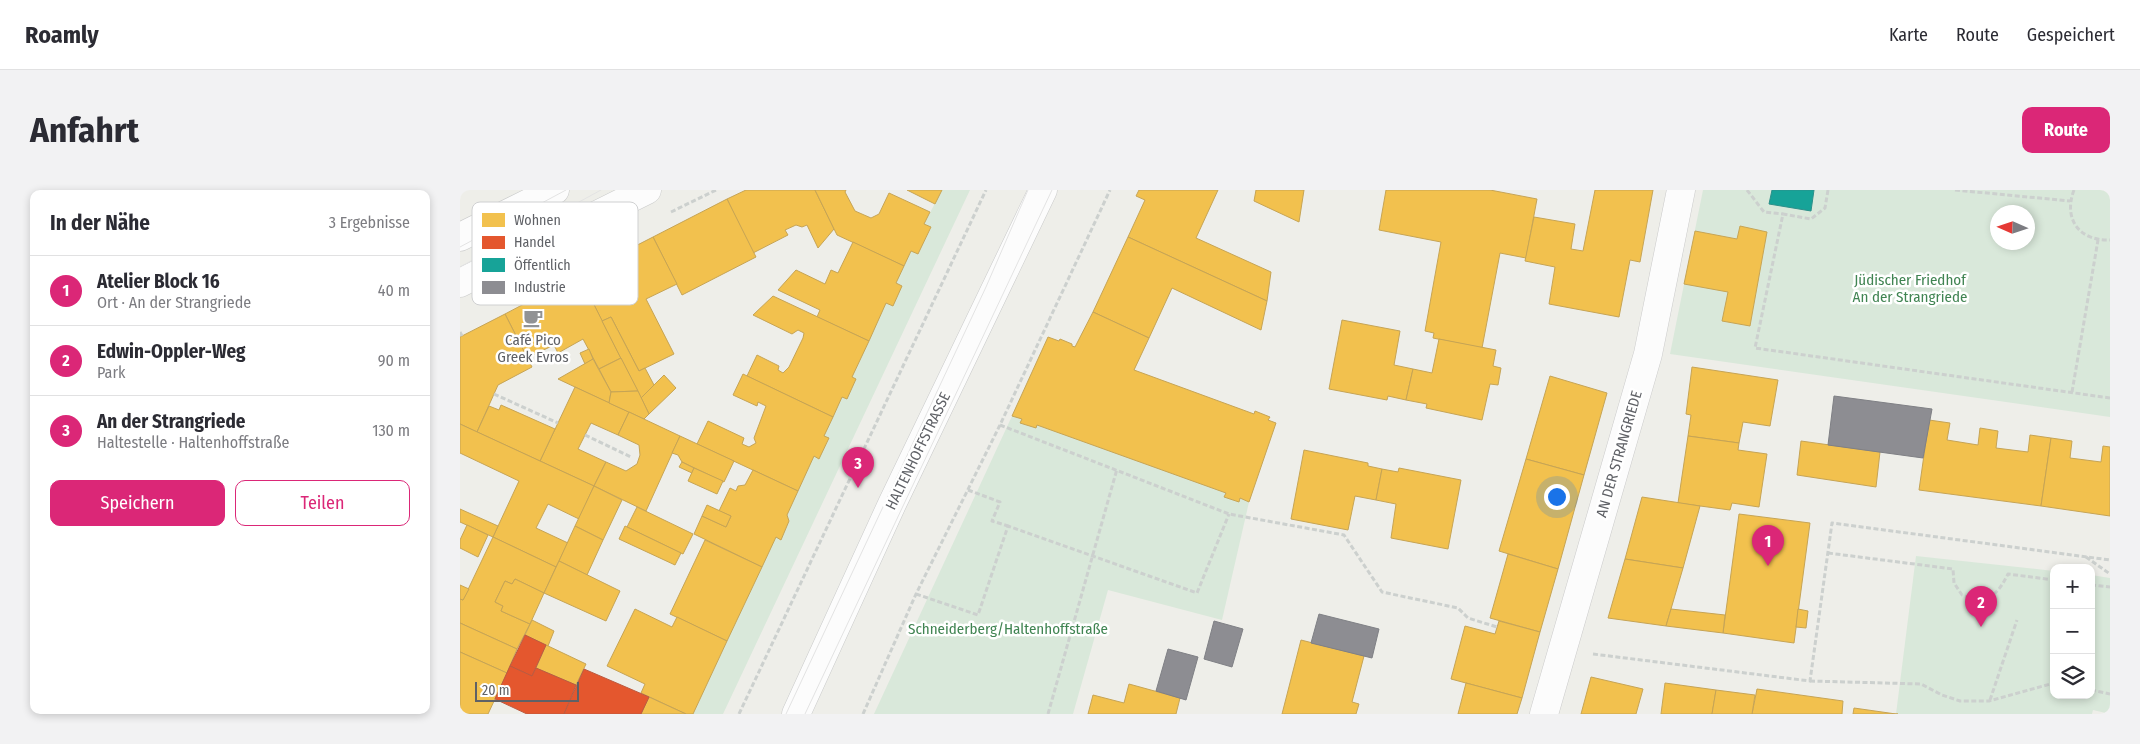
<!DOCTYPE html>
<html lang="de">
<meta charset="utf-8">
<style>
body{margin:0;font-family:"Fira Sans Condensed",sans-serif;background:#f2f2f3;color:#2b2b33}
.controls{position:absolute;right:15px;bottom:15px;display:grid;overflow:hidden;border-radius:10px;box-shadow:0 2px 8px #0003}
.controls button{width:45px;height:45px;display:grid;place-items:center;padding:0;border:0;border-bottom:1px solid #e1e1e2;background:#fff;color:#2b2b33;font:25px sans-serif}
.compass{position:absolute;left:1530px;top:15px;width:45px;height:45px;border-radius:50%;background:#fff;box-shadow:0 2px 8px #0003;rotate:273deg}
.scale{position:absolute;left:15px;bottom:12px;width:104px;box-sizing:border-box;padding-left:5px;border:2px solid #5f6166;border-top:0;font-size:14px;line-height:18px;white-space:nowrap;color:#5f6166;-webkit-text-stroke:4px #fff;paint-order:stroke}
.you{position:absolute;left:1096px;top:306px;width:18px;height:18px;margin:-12px;border:4px solid #fff;border-radius:50%;background:#1a73e8;box-shadow:0 0 0 8px #1a73e833}
.badge{display:grid;place-items:center;width:32px;height:32px;border-radius:50%;background:#db2777;color:#fff;font-size:16px;font-weight:700}
.pin{position:absolute;translate:-50% -41px;filter:drop-shadow(0 1px 2px #0008)}
.pin::after{content:'';position:absolute;top:26px;width:18px;height:15px;background:inherit;clip-path:polygon(0 0,100% 0,50% 100%)}
.list{margin:0;padding:0;list-style:none}
h2{display:flex;justify-content:space-between;align-items:center;height:65px;margin:0;padding:0 20px;font-size:21px}
h2 small{font-size:16px;font-weight:400;color:#7c7c81}
.list li{display:grid;grid-template-columns:32px 1fr auto;gap:15px;align-items:center;box-sizing:border-box;height:70px;padding:0 20px;border-top:1px solid #e1e1e2}
.list b{display:block;font-size:19px;white-space:nowrap}
.list p{margin:0;font-size:16px;white-space:nowrap;color:#7c7c81}
.list em{font-size:16px;font-style:normal;color:#7c7c81}
.actions{display:flex;gap:10px;padding:15px 20px}
.actions a{flex:1;padding:11px 0;border:1px solid #db2777;border-radius:10px;text-align:center;font-size:18px;color:#db2777}
.actions .main{background:#db2777;color:#fff}
.icon{flex:none;width:28px;height:28px;fill:none;stroke:currentColor;stroke-width:2;stroke-linecap:round;stroke-linejoin:round}
.map{position:relative;flex:none;width:1650px;height:524px;overflow:hidden;border-radius:10px}
header{display:flex;align-items:center;gap:30px;box-sizing:border-box;height:70px;padding:0 25px;background:#fff;border-bottom:1px solid #e1e1e2}
header strong{font-size:24px}
nav{display:flex;gap:28px;margin-inline-start:auto;font-size:18px}
.intro{display:flex;align-items:center;justify-content:space-between;box-sizing:border-box;height:120px;padding:0 30px}
h1{margin:0;font-size:35px}
.button{padding:12px 22px;border-radius:10px;background:#db2777;color:#fff;font-size:18px;font-weight:700}
main{display:flex;gap:30px;padding:0 30px}
aside{flex:1;background:#fff;border-radius:10px;box-shadow:0 2px 8px #0003}
.map>svg:first-child{display:block}
.green{fill:#d9e8da;fill-rule:evenodd}
.homes{fill:#f2c14e;stroke:#c6a455}
.shops{fill:#e4572e;stroke:#bc5a3f}
.public{fill:#17a398;stroke:#2d8f89}
.industry{fill:#8d8d92;stroke:#7f8085}
.lines{fill:none;stroke-linecap:round;stroke-linejoin:round}
.street-casing{stroke:#cacaca;stroke-width:29}
.secondary-casing{stroke:#c9caca;stroke-width:29}
.path{stroke:#ccd0ce;stroke-width:3;stroke-dasharray:5 2.5;stroke-linecap:butt}
.street{stroke:#fcfcfc;stroke-width:28}
.secondary{stroke:#fcfcfc;stroke-width:28}
.tram{stroke:#e3e3e3;stroke-width:1}
.labels{text-anchor:middle;stroke-width:5;stroke-linejoin:round;paint-order:stroke}
.park-label{font-size:15px;fill:#408452;stroke:#fff}
.poi-label{font-size:15px;fill:#5f6166;stroke:#fff}
.street-label{font-size:15px;fill:#5f6166;stroke:#fff}
.key{fill:#fff;stroke:#cfd0d1;stroke-width:1}
.key-label{font-size:14px;fill:#5f6166}
</style>
<header>
<strong>Roamly</strong>
<nav><a>Karte</a><a>Route</a><a>Gespeichert</a></nav>
</header>
<div class="intro"><h1>Anfahrt</h1><a class="button">Route</a></div>
<main>
<aside>
<h2>In der Nähe<small>3 Ergebnisse</small></h2>
<ul class="list">
<li><span class="badge">1</span><div><b>Atelier Block 16</b><p>Ort · An der Strangriede</p></div><em>40 m</em></li>
<li><span class="badge">2</span><div><b>Edwin-Oppler-Weg</b><p>Park</p></div><em>90 m</em></li>
<li><span class="badge">3</span><div><b>An der Strangriede</b><p>Haltestelle · Haltenhoffstraße</p></div><em>130 m</em></li>
</ul>
<div class="actions"><a class="main">Speichern</a><a>Teilen</a></div>
</aside>
<div class="map">
<svg width="1650" height="524" viewBox="0 0 1650 524">
<rect width="100%" height="100%" fill="#eeeee9"/>
<!-- green -->
<g class="green">
<polygon points="482,0 510,0 263,524 233,524 316,347 321,349 329,331 327,325 352,270 354,266 359,268 369,249 364,246 382,207 387,209 396,189 392,187 426,113 433,116 436,93 451,61 458,64 471,38 464,34"/>
<path d="M1243,0H1650V227L1210,164ZM1538,22H1568V52H1538Z"/>
<polygon points="552,226 562,229 561,233 575,238 577,235 766,303 764,307 779,312 780,308 789,312 762,430 648,400 613,524 414,524"/>
<polygon points="1456,366 1594,381 1594,505 1631,505 1631,385 1650,388 1650,524 1633,520 1632,524 1436,524"/>
</g>
<!-- homes -->
<g class="homes">
<polygon points="286,0 355,0 374,39 358,58 347,35 342,37 336,35 325,40 328,45 293,63 267,9"/>
<polygon points="355,0 386,0 385,2 395,21 411,28 419,24 429,3 470,22 464,34 471,37 458,64 451,61 444,76 377,45"/>
<polygon points="447,0 482,0 475,14"/>
<polygon points="679,0 758,0 736,48 811,82 807,111 668,47 685,10 676,6"/>
<polygon points="796,0 844,0 839,32 794,11"/>
<polygon points="926,0 1030,0 1077,9 1066,68 1040,63 1022,158 973,148 974,143 965,141 981,52 919,40"/>
<polygon points="1135,0 1193,0 1180,72 1170,70 1159,127 1089,114 1095,77 1065,71 1074,27 1115,34 1111,59 1123,61"/>
<polygon points="267,9 296,67 222,105 193,47"/>
<polygon points="1280,36 1307,42 1290,136 1262,131 1268,102 1224,94 1235,41 1277,49"/>
<polygon points="193,47 217,94 186,109 214,164 179,181 151,127 142,131 119,85"/>
<polygon points="668,47 807,111 801,140 712,98 689,148 633,122"/>
<polygon points="393,52 444,76 436,93 442,96 433,116 426,113 409,151 357,127 360,120 318,100 336,80 365,94 371,80 378,83"/>
<polygon points="119,85 161,168 139,179 123,149 98,163 94,155 67,168 45,124"/>
<polygon points="313,106 409,151 392,187 396,189 387,209 382,207 373,227 287,186 297,165 319,176 318,180 323,183 329,177 343,148 344,143 338,140 332,144 293,125"/>
<polygon points="633,122 689,148 674,180 794,224 795,221 810,227 808,230 816,233 789,312 780,308 779,312 764,307 766,303 577,235 576,238 560,233 562,229 552,226 588,147 599,151 600,149 612,154 612,156 615,157"/>
<polygon points="45,124 72,177 38,195 17,242 0,234 0,147"/>
<polygon points="151,127 179,181 185,178 194,195 181,208 142,131"/>
<polygon points="882,130 940,141 934,175 953,179 946,210 928,206 927,210 869,199"/>
<polygon points="979,149 1036,160 1033,176 1041,178 1038,195 1030,194 1022,230 966,218 967,214 946,210 953,179 972,183"/>
<polygon points="129,159 133,169 125,174 120,163"/>
<polygon points="161,168 178,201 151,202 139,179"/>
<polygon points="133,169 151,202 149,213 98,189"/>
<polygon points="1232,177 1318,190 1310,236 1283,232 1279,253 1228,246 1231,225 1226,224"/>
<polygon points="283,184 373,227 364,246 369,248 359,269 354,266 338,301 237,254 248,231 284,248 282,254 289,257 296,253 294,248 306,216 298,212 297,216 273,205"/>
<polygon points="204,185 216,198 189,224 181,208"/>
<polygon points="1090,186 1147,203 1124,285 1066,269"/>
<polygon points="115,197 169,222 158,245 131,233 118,259 146,272 134,296 80,271"/>
<polygon points="178,201 189,224 184,229 149,213 151,202"/>
<polygon points="41,215 95,239 80,271 17,242 29,216 39,220"/>
<polygon points="169,222 220,246 186,321 134,296 146,272 166,281 177,274 180,265 179,255 158,245"/>
<polygon points="1469,230 1490,233 1487,250 1518,255 1520,238 1538,241 1536,258 1568,262 1570,245 1591,248 1581,316 1459,300"/>
<polygon points="0,234 134,296 119,329 88,314 76,338 108,353 96,377 33,347 59,291 0,263"/>
<polygon points="220,246 274,271 264,292 222,272 218,265 212,263"/>
<polygon points="1228,246 1279,253 1278,260 1307,264 1299,317 1272,313 1270,320 1218,313"/>
<polygon points="1591,248 1612,251 1610,268 1641,272 1643,256 1650,257 1650,326 1581,316"/>
<polygon points="1341,251 1420,262 1416,297 1337,285"/>
<polygon points="844,260 908,273 908,276 922,279 916,310 895,306 888,340 831,329"/>
<polygon points="1066,269 1124,285 1098,379 1039,361"/>
<polygon points="222,272 234,278 232,283 219,277"/>
<polygon points="234,278 263,291 257,304 228,291"/>
<polygon points="939,278 1001,290 988,359 931,348 936,314 916,310 922,279 938,282"/>
<polygon points="293,280 338,301 327,325 329,331 321,350 316,347 302,377 234,344 242,326 266,337 271,326 259,321 270,298 276,301 278,296 285,295"/>
<polygon points="134,296 162,310 143,350 115,336"/>
<polygon points="1182,307 1240,316 1223,378 1165,369"/>
<polygon points="247,315 271,326 266,337 242,326"/>
<polygon points="177,317 233,344 223,364 167,337"/>
<polygon points="0,319 38,336 33,347 0,332"/>
<polygon points="1279,324 1350,333 1334,453 1263,443"/>
<polygon points="7,335 28,345 18,367 0,358 0,350"/>
<polygon points="115,336 143,350 127,385 99,371"/>
<polygon points="165,336 221,363 215,375 159,349"/>
<polygon points="33,347 96,377 84,403 55,389 52,394 45,391 35,412 43,416 41,421 70,434 57,459 0,433 0,409 3,410"/>
<polygon points="245,350 302,377 267,451 210,424"/>
<polygon points="1048,364 1098,379 1080,442 1030,428"/>
<polygon points="1165,369 1223,378 1206,436 1148,428"/>
<polygon points="99,371 160,401 146,431 84,403"/>
<polygon points="55,389 84,403 70,434 41,421 43,416 35,412 45,391 52,394"/>
<polygon points="0,395 9,399 3,410 0,409"/>
<polygon points="175,419 212,437 217,427 267,451 233,524 226,524 181,503 185,494 147,476"/>
<polygon points="1211,419 1265,425 1263,443 1206,436"/>
<polygon points="1338,419 1348,421 1346,438 1336,437"/>
<polygon points="72,430 94,441 88,456 65,445"/>
<polygon points="1039,431 1080,442 1062,508 991,489 1005,436 1035,444"/>
<polygon points="0,433 57,459 47,483 0,462"/>
<polygon points="841,450 904,466 892,512 899,514 896,524 822,524"/>
<polygon points="86,455 126,474 116,495 76,478"/>
<polygon points="0,462 47,483 28,524 0,524"/>
<polygon points="1131,487 1183,499 1176,524 1121,524"/>
<polygon points="1006,493 1062,508 1057,524 998,524"/>
<polygon points="1205,493 1256,500 1252,524 1201,524"/>
<polygon points="669,494 720,508 716,524 628,524 633,505 664,513"/>
<polygon points="1297,499 1383,511 1382,524 1292,524"/>
<polygon points="1256,500 1295,505 1292,524 1252,524"/>
<polygon points="189,507 226,524 181,524"/>
<polygon points="1394,518 1436,524 1438,524 1393,524"/>
</g>
<!-- shops -->
<g class="shops">
<polygon points="65,445 86,455 72,486 50,476"/>
<polygon points="50,476 72,486 76,478 116,495 104,524 67,524 35,509"/>
<polygon points="124,479 189,507 181,524 104,524"/>
</g>
<!-- public -->
<polygon class="public" points="1312,0 1354,0 1351,21 1309,14"/>
<!-- industry -->
<g class="industry">
<polygon points="1374,206 1472,219 1463,268 1368,255"/>
<polygon points="859,424 919,439 912,468 851,453"/>
<polygon points="754,431 783,439 772,477 744,469"/>
<polygon points="708,459 738,467 726,510 696,501"/>
</g>
<g class="lines">
<defs>
<polyline id="street" points="1084,524 1188,164 1221,0"/>
<g id="secondary">
<polyline points="0,47 95,0"/>
<polyline points="0,93 187,0"/>
<polyline points="336,524 432,314 583,0"/>
</g>
</defs>
<!-- street casing -->
<use href="#street" class="street-casing"/>
<!-- secondary casing -->
<use href="#secondary" class="secondary-casing"/>
<!-- path -->
<g class="path">
<polyline points="1287,0 1304,22 1323,24"/>
<polyline points="1368,0 1365,18 1351,29 1323,24 1295,158 1650,208"/>
<polyline points="1495,0 1610,11"/>
<path d="M1614,0C1603,29 1619,51 1650,50"/>
<polyline points="211,22 256,0"/>
<polyline points="0,142 2,146"/>
<polyline points="1612,202 1638,50"/>
<polyline points="34,204 98,233"/>
<polyline points="540,235 769,324 884,345 922,402 998,418 1008,428 1037,437"/>
<polyline points="125,245 171,267"/>
<polyline points="508,300 540,312 532,331 548,336"/>
<path d="M1368,363L1493,379L1494,393L1502,405C1527,413 1536,408 1548,384L1594,390"/>
<polyline points="1626,367 1650,384"/>
<polyline points="1631,395 1650,397"/>
<polyline points="456,404 518,425 548,336 737,403 769,324"/>
<polyline points="1133,464 1350,491 1372,333 1650,370"/>
<polyline points="1350,491 1461,494 1482,505 1500,511 1529,511 1594,493"/>
<polyline points="1631,500 1650,504"/>
<polyline points="1530,510 1557,430"/>
<polyline points="279,524 526,0"/>
<polyline points="403,524 456,404 540,235 650,0"/>
<polyline points="588,524 657,279"/>
</g>
<!-- street -->
<use href="#street" class="street"/>
<!-- secondary -->
<use href="#secondary" class="secondary"/>
<!-- tram -->
<g class="tram">
<polyline points="0,57 106,0"/>
<polyline points="0,77 141,0"/>
<polyline points="326,524 526,97 568,0"/>
<polyline points="345,524 592,0"/>
</g>
</g>
<!-- icons -->
<defs>
<symbol id="cafe-bare" viewBox="-9 -9 18 18"><path d="M-5.5-4.5H6V0H3Q3 3.5 0 3.5H-2.5Q-5.5 3.5-5.5 0ZM3-3.2v2h1.7v-2ZM-6 4.5H4V6H-6Z" fill="#919294" stroke="#fff" stroke-width="2.5" paint-order="stroke"/></symbol>
</defs>
<g fill-rule="evenodd">
<use href="#cafe-bare" x="59" y="114" width="28" height="28"/>
</g>
<g class="labels">
<!-- park labels -->
<g class="park-label">
<text x="1450" y="95">Jüdischer Friedhof<tspan x="1450" dy="17">An der Strangriede</tspan></text>
<text x="548" y="444">Schneiderberg/Haltenhoffstraße</text>
</g>
<!-- poi labels -->
<g class="poi-label">
<text x="73" y="155">Café Pico<tspan x="73" dy="17">Greek Evros</tspan></text>
</g>
<!-- street labels -->
<g class="street-label">
<text transform="translate(458 261) rotate(-64)" y="5">HALTENHOFFSTRASSE</text>
<text transform="translate(1159 264) rotate(-74)" y="5">AN DER STRANGRIEDE</text>
</g>
</g>
<!-- legend -->
<rect x="12" y="12" width="166" height="103" rx="8" class="key"/>
<rect x="22" y="23" width="23" height="14" fill="#f2c14e"/>
<rect x="22" y="46" width="23" height="13" fill="#e4572e"/>
<rect x="22" y="68" width="23" height="14" fill="#17a398"/>
<rect x="22" y="91" width="23" height="13" fill="#8d8d92"/>
<g class="key-label">
<text x="54" y="35">Wohnen</text>
<text x="54" y="57">Handel</text>
<text x="54" y="80">Öffentlich</text>
<text x="54" y="102">Industrie</text>
</g>
</svg>
<div class="controls">
<button>+</button>
<button>−</button>
<button><svg class="icon" aria-label="layers" viewBox="0 0 24 24"><path d="M12 4l9 5-9 5-9-5zM3 14l9 5 9-5"/></svg></button>
</div>
<svg class="compass" viewBox="-18 -18 36 36"><path d="M0-13l5 13h-10z" fill="#e53935"/><path d="M0 13l5-13h-10z" fill="#7c7c81"/></svg>
<div class="scale">20 m</div>
<div class="you"></div>
<div class="pin badge" style="left:1308px;top:376px">1</div>
<div class="pin badge" style="left:1521px;top:437px">2</div>
<div class="pin badge" style="left:398px;top:298px">3</div>
</div>
</main>
